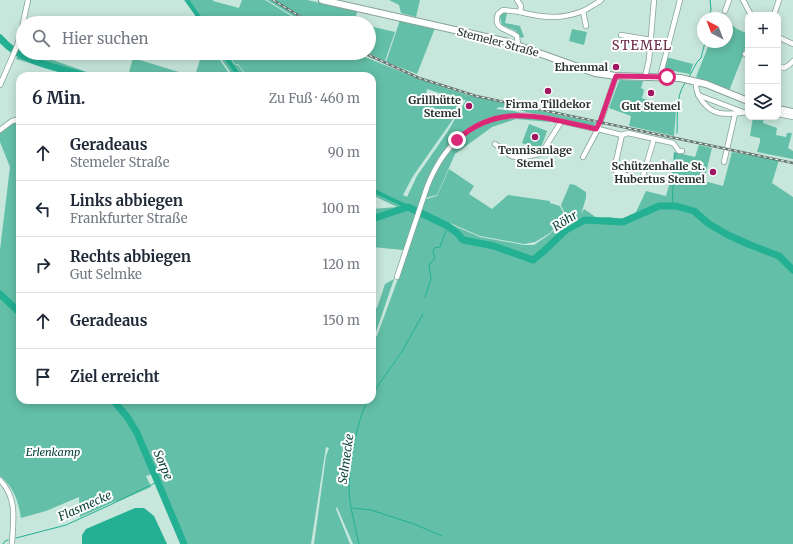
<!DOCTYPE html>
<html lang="de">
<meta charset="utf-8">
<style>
body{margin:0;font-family:Merriweather,serif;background:#f2f2f3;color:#1f2937}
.controls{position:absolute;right:12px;top:12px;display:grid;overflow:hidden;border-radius:8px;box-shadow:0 2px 10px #0003}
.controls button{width:36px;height:36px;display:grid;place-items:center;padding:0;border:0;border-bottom:1px solid #e0e1e3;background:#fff;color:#1f2937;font:20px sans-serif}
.compass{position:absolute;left:697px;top:12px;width:36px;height:36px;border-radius:50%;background:#fff;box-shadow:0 2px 10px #0003;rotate:318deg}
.stop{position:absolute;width:12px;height:12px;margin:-9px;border:3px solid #db2777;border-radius:50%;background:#fff}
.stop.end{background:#db2777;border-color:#fff;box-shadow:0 1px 4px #0008}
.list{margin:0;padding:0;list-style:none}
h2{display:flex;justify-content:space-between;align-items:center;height:52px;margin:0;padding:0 16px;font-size:17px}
h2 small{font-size:13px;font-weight:400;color:#747a83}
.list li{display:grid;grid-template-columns:26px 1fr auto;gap:12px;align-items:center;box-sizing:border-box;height:56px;padding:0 16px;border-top:1px solid #e0e1e3}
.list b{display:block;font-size:15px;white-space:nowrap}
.list p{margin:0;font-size:13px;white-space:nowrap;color:#747a83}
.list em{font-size:13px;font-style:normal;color:#747a83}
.icon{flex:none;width:22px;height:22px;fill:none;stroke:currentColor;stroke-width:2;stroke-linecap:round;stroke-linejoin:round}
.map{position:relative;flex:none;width:793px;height:544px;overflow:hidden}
.search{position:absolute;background:#fff;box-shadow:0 2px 10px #0003;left:16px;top:16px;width:360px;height:44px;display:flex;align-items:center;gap:10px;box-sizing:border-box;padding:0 14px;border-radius:22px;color:#747a83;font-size:15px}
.panel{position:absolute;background:#fff;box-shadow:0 2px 10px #0003;left:16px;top:72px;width:360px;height:332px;border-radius:12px}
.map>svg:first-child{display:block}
.green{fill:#63bfa7;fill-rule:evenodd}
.water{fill:#23b093}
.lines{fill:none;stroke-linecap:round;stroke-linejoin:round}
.stream{stroke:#23b093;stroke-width:1}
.canal{stroke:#23b093;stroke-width:4}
.river{stroke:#23b093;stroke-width:7}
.minor-casing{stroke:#86a39a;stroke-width:6}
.major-casing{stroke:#86a39a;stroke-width:8}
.minor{stroke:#fff;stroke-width:4.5}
.major{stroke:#fff;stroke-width:6}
.rail-casing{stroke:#647771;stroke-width:2.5}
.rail{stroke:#fff;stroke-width:1;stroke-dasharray:3;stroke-linecap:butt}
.route{stroke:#db2777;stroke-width:5}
.poi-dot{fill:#a01661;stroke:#fff;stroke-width:1.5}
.labels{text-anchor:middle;stroke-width:4;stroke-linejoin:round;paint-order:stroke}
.street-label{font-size:11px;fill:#283330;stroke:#fff}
.poi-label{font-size:11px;font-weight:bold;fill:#283330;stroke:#fff;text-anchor:end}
.park-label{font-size:11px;font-style:italic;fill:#023e32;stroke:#fff}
.water-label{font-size:12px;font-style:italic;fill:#0e463a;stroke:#fff}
.quarter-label{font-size:13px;letter-spacing:1px;fill:#6c2a48;stroke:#fff}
</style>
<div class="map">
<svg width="793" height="544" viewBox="0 0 793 544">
<rect width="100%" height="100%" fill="#c7e6dc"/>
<!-- green -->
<g class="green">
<polygon points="184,0 213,0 213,1 239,8 242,0 265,0 303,23 197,23 194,19 195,15"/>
<polygon points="267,0 307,0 357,11 355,23 305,23"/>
<polygon points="389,0 420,0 416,17 401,13 399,5"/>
<polygon points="501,13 507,13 505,23 520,26 524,37 521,38 516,31 502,25 500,17"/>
<polygon points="400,20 435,28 417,74 386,62"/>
<polygon points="727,21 737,29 748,34 744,53 729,91 696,77 710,42 727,42"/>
<polygon points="369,26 395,32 385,61 368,53"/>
<polygon points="572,29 587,32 584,45 569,41"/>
<polygon points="20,48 23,49 23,53 33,53 98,76 76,76 16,59"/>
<polygon points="202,53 215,53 231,76 195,76"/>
<path d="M217,53H355L419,79L467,95L596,123L594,126L548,118L520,110L499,107L496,109L514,111L550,122L516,119L492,127L455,154L437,195L425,198L403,250L372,247V209L397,207L372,195V76H247L238,64H235L229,56L234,64L238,65L246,76H233ZM427,89L457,99L466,100L448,131L417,176L407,197L403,195L413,176L456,115L458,108L455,103L426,94Z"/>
<polygon points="666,57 693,64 690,74 663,69"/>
<polygon points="133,58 192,76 128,76"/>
<polygon points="621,80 643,81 641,88 644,90 642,98 676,111 674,136 629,126 631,116 609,108 619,81"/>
<polygon points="753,117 764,117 763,123 777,128 776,135 786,137 787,133 792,133 788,148 793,151 793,159 757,152 760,142 760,138 750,136"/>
<polygon points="20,121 20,312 0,293 0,250 10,167 0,142 0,133 11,123"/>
<polygon points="529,124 547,131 540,150 522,143"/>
<polygon points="699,145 712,148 704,181 723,186 732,152 779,160 772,183 793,197 793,544 353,544 337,507 336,509 350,544 314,544 326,456 329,448 326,447 311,544 187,544 138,432 129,417 115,400 372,400 372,307 377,308 385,284 394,279 375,335 377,336 399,276 420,211 480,237 524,245 534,245 550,234 566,216 561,205 570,184 575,185 586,192 586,198 581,214 584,209 597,218 610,217 622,220 635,214 646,191 666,196 672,174 674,152 695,157"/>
<polygon points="449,169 474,186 469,194 492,209 508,195 550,201 550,203 560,206 565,216 550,233 535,242 524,244 480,236 420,210 426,199 437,196"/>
<path d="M0,294L20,313V400H112C133,420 142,448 153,474L146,476L151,487L117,502L116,501L80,517L79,497L46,511L21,518C18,500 14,488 0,476Z"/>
</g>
<!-- water -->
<polygon class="water" points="135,508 144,508 154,516 167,544 82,544 82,535 86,529"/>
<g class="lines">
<!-- stream -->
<g class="stream">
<polyline points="709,18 711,9 710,0"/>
<polyline points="689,77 697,62 701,58 704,46 706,42"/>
<path d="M677,133C678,117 675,97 685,83"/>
<polyline points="672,206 675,153"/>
<polyline points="425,297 431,279 429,264 433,261 435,257 433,253 434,248 440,247 448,226"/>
<polyline points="372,394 401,353 423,314"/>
<polyline points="352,508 371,510 414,524 442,536"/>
<polyline points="16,538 66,525 110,505 157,482"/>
<polyline points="3,544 5,541 8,540"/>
<path d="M359,544C355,526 350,508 349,490C349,468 357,418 368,400"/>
</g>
<!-- canal -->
<g class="canal">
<polyline points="187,0 203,23"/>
<polyline points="223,53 239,76"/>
<polyline points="372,190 408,207"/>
</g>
<!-- river -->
<g class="river">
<path d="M0,38C21,63 57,67 86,76"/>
<polyline points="372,219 408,207 448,226 457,233 463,240 494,246 533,260 544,251 566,230 585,220 623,222 659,206 676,206 694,211 709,224 728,235 748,244 779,256 793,270"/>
<polyline points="0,294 20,313"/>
<polyline points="113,400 128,418 137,433 184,544"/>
</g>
<defs>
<g id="minor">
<path d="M517,0L521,6L520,12L503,10L498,14C492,30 508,29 517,36L518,45"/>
<polyline points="743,0 751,15"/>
<polyline points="583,11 586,26"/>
<polyline points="725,11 729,0"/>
<path d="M520,12C543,18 563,20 585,10C590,7 596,4 601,0"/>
<polyline points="774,15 779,0"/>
<polyline points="23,23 28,0"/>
<polyline points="621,35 651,40"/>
<polyline points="778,37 793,44"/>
<polyline points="745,54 748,56"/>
<polyline points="778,66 784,68 789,65 793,61"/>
<polyline points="645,77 649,60 654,0"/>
<polyline points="660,77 680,0"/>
<path d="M696,82C695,95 706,110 719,113C729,115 738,113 748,112"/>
<polyline points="0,85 17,46 23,24"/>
<polyline points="698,95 743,112"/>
<polyline points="778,114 793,117"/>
<polyline points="598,129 622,135 628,133 673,143 679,151 682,151"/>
<polyline points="0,130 12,121 20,119"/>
<polyline points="622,135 614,170 638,180 642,179 654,139"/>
<polyline points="495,144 511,156 516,157 524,157 539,154 544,149 561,122"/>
<polyline points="583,157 598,129 616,76"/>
<polyline points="724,162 735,114"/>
<path d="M397,277L427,187C442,148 470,118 514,116C520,116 527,115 533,116C554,118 575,125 596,129"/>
<path d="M0,480C18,499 13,520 12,544"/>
</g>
<g id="major">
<polyline points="322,0 508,42 595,73 616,76 680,78 706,84 748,101"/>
<polyline points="778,109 793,112"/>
</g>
</defs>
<!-- minor casing -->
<use href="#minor" class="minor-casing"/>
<!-- major casing -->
<use href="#major" class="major-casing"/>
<!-- minor -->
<use href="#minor" class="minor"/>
<!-- major -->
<use href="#major" class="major"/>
<defs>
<g id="rail">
<polyline points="273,0 311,23"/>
<polyline points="364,53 419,78 476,96 793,163"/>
</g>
</defs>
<!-- rail casing -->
<use href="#rail" class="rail-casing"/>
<!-- rail -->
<use href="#rail" class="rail"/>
</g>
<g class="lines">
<!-- route -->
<path class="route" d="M457,140C499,101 547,118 596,129L600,122L616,76L667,77"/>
</g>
<!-- markers -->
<g class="poi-dot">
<circle cx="616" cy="67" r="4"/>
<circle cx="548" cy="91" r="4"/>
<circle cx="651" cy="93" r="4"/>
<circle cx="469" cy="106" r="4"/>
<circle cx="535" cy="137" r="4"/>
<circle cx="713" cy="172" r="4"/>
</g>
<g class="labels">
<!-- street labels -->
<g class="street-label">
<text transform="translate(498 42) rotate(15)" y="4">Stemeler Straße</text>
</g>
<!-- poi labels -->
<g class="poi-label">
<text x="608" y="71">Ehrenmal</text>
<text x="461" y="104">Grillhütte<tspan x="461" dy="13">Stemel</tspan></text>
<text x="548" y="108" text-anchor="middle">Firma Tilldekor</text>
<text x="651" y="110" text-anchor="middle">Gut Stemel</text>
<text x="535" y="154" text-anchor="middle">Tennisanlage<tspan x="535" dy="13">Stemel</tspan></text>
<text x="705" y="170">Schützenhalle St.<tspan x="705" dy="13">Hubertus Stemel</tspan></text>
</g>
<!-- park labels -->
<g class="park-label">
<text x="53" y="456">Erlenkamp</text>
</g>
<!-- water labels -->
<g class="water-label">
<text transform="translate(565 221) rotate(-32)" y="4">Röhr</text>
<text transform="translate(346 459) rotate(-82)" y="4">Selmecke</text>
<text transform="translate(163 465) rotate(67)" y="4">Sorpe</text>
<text transform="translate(85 506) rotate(-24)" y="4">Flasmecke</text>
</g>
<!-- quarter labels -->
<g class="quarter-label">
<text x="642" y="50">STEMEL</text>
</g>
</g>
</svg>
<div class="controls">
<button>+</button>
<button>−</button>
<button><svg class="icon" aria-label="layers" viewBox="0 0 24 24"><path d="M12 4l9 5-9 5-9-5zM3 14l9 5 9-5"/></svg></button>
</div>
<svg class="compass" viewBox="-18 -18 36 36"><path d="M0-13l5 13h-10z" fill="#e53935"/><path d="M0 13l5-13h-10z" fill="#747a83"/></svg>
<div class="stop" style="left:667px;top:77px"></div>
<div class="stop end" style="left:457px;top:140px"></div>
<div class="search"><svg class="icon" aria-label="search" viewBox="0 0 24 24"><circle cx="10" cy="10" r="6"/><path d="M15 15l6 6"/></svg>Hier suchen</div>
<section class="panel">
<h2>6 Min.<small>Zu Fuß · 460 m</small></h2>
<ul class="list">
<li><svg class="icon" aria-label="ahead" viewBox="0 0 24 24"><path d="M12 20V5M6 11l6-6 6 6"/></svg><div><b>Geradeaus</b><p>Stemeler Straße</p></div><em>90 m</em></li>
<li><svg class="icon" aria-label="left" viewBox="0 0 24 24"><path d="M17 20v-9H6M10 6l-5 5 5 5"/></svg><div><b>Links abbiegen</b><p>Frankfurter Straße</p></div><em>100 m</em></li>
<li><svg class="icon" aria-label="right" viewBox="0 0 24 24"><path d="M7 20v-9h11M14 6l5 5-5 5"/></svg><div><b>Rechts abbiegen</b><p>Gut Selmke</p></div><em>120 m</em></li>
<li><svg class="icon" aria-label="ahead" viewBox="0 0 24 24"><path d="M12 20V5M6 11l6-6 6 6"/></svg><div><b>Geradeaus</b></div><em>150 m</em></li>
<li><svg class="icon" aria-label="arrive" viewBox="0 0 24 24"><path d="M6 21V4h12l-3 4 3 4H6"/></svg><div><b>Ziel erreicht</b></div></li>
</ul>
</section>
</div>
